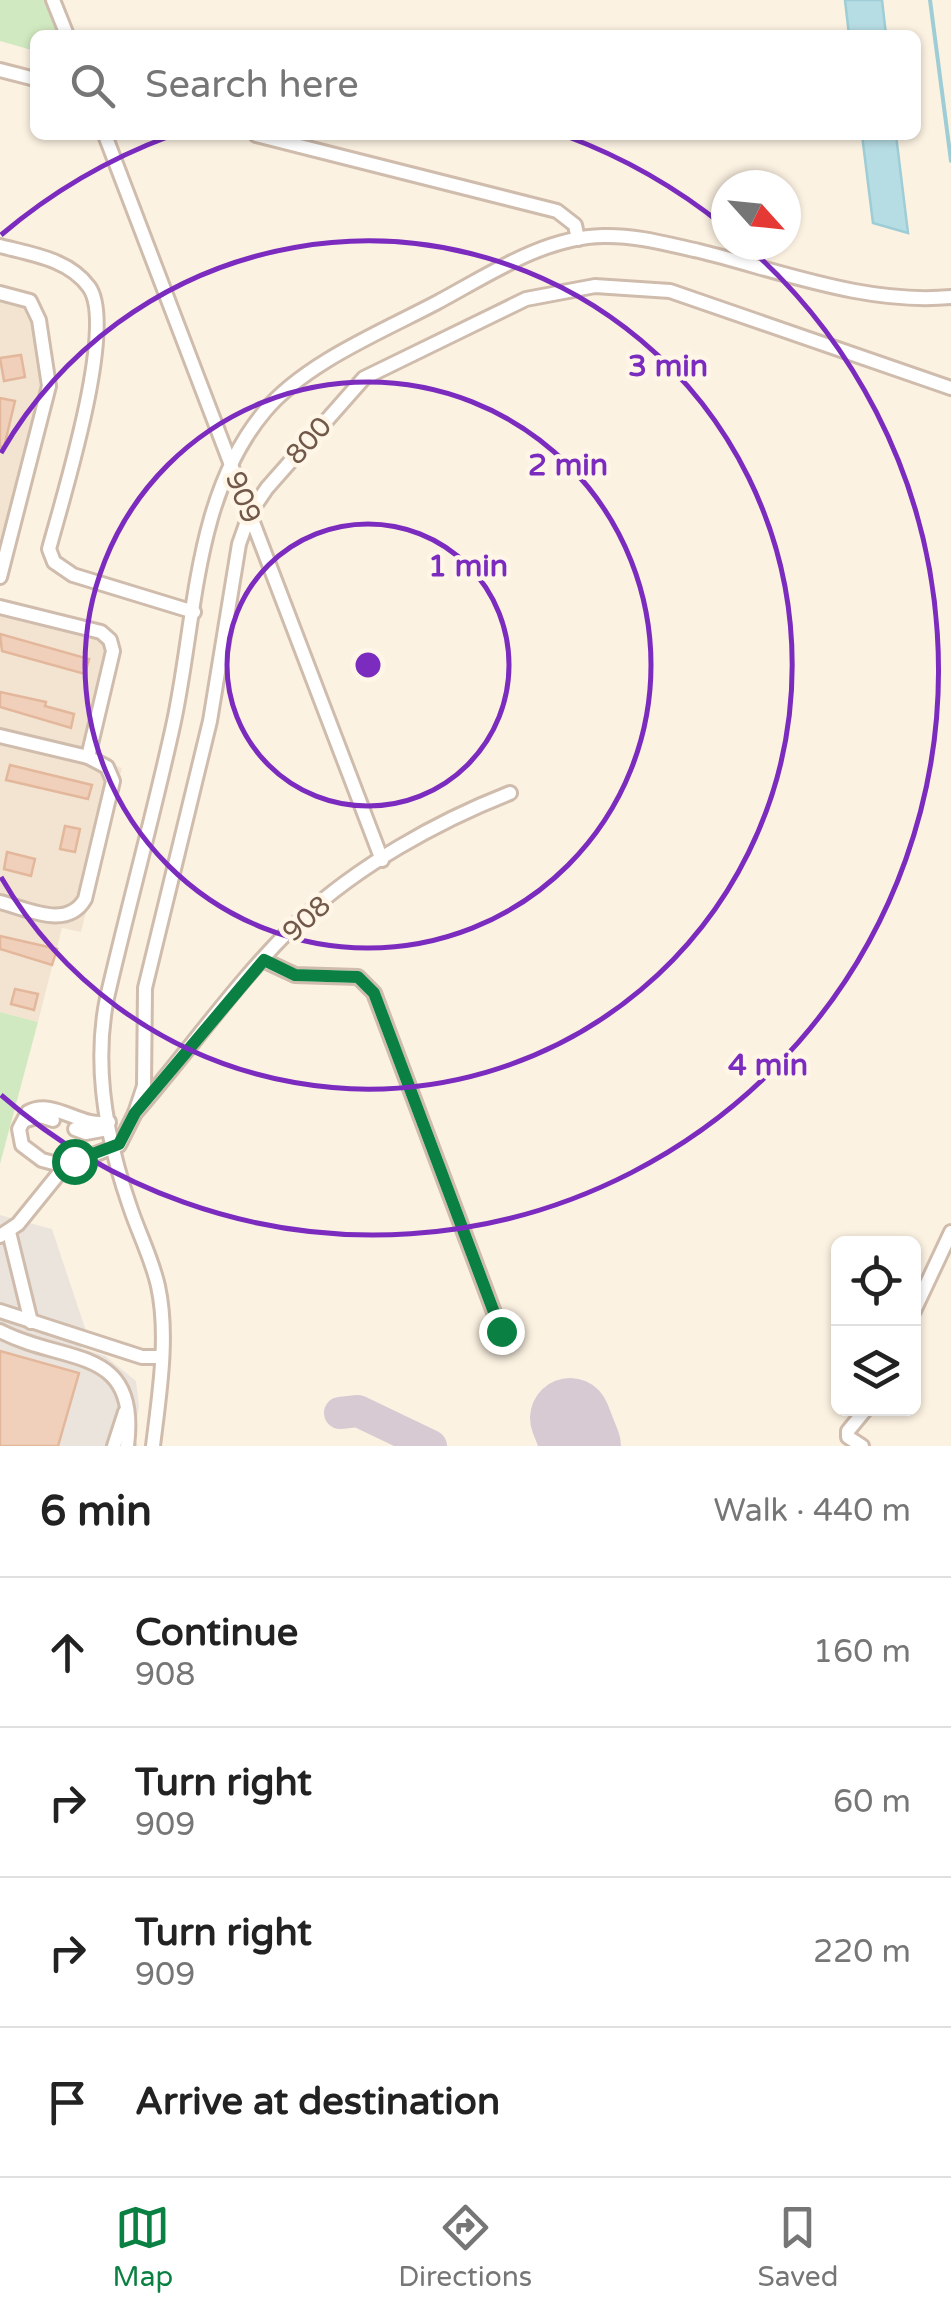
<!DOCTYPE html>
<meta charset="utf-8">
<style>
body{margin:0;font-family:"Varela Round",sans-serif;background:#f6f6f6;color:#222}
.controls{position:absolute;right:30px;bottom:30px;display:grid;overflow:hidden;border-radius:15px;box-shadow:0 2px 8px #0004}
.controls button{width:90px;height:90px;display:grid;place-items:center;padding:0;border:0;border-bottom:2px solid #e0e0e0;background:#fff;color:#222;font:50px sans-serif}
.compass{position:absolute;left:711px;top:170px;width:90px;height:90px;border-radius:50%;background:#fff;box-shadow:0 2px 8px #0004;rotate:117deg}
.stop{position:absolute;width:30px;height:30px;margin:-22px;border:8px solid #0b8043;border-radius:50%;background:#fff}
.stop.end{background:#0b8043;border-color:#fff;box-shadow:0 2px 10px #0008}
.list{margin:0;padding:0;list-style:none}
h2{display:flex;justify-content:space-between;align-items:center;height:130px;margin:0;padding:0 40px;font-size:42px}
h2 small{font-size:32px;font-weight:400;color:#767676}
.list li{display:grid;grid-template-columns:65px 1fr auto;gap:30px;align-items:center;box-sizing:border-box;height:150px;padding:0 40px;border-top:2px solid #e0e0e0}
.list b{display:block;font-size:38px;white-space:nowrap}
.list p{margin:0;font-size:32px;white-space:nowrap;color:#767676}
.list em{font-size:32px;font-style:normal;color:#767676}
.icon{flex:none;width:55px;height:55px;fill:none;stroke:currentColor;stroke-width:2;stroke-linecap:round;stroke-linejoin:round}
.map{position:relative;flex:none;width:951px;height:1446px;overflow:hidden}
.search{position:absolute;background:#fff;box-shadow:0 2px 8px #0004;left:30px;right:30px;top:30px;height:110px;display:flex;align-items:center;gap:25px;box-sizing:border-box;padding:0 35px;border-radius:15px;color:#767676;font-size:38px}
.sheet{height:730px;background:#fff}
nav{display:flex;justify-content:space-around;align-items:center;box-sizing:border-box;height:140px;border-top:2px solid #e0e0e0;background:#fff;font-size:28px;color:#767676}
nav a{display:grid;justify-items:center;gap:5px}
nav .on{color:#0b8043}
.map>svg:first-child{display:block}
.residential{fill:#f3e4d1}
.industrial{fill:#ebe4dd}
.green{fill:#d1e9c1}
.water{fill:#b7dde4;stroke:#9ecdd6;stroke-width:2.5}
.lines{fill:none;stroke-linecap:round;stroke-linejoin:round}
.stream{stroke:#9ecdd6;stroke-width:4}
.taxiway{stroke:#d8cad3;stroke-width:32}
.runway{stroke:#d8cad3;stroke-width:80}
.building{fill:#f0d0ba;stroke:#e3b79b;stroke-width:2.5}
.minor-casing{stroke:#cfbcac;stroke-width:18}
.minor{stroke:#fff;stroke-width:12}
.route{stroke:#0b8043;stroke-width:12}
.ring{fill:none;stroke:#7b2cbf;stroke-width:5}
.labels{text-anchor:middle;stroke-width:9;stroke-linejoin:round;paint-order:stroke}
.street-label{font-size:28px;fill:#725849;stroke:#fff6e8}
.centre{fill:#7b2cbf;stroke:#fff6e8;stroke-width:5}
.ring-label{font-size:30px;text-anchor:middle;font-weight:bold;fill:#7b2cbf;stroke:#fff6e8;stroke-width:9;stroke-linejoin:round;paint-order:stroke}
</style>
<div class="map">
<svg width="951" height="1446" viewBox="0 0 951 1446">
<rect width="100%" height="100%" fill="#fcf2e2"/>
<!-- residential -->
<g class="residential">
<polygon points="0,293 30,301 49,386 0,577"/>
<polygon points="0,607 110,640 88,757 122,768 81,932 62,928 38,1022 0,1012"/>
</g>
<!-- industrial -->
<polygon class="industrial" points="0,1215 52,1229 85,1328 81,1348 105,1356 136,1381 139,1406 134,1436 138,1446 0,1446"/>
<!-- green -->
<g class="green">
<polygon points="0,0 53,0 67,35 35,35 35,51 0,41"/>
<polygon points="0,1012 38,1022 0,1164"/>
</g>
<!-- water -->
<g class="water">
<polygon points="845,0 882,0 886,35 849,35"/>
<polygon points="862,135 896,135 908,233 873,223"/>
</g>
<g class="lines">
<!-- stream -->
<polyline class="stream" points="930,0 951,161"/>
<!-- taxiway -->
<polyline class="taxiway" points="340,1413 358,1411 431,1446"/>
<!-- runway -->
<polyline class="runway" points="570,1418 581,1446"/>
</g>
<!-- building -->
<g class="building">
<polygon points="21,355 25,377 4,381 0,358"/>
<polygon points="0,398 15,401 4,447 0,447"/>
<polygon points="0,634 89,659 85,674 2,651"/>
<polygon points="0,692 46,702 45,706 74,714 71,728 0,707"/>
<polygon points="10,765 92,785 88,799 6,780"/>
<polygon points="65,826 80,829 75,852 60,849"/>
<polygon points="7,852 35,859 31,876 4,869"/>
<polygon points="0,936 57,949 52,965 0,949"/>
<polygon points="15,989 38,994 34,1010 11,1004"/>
<polygon points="0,1351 79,1373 58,1446 0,1446"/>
</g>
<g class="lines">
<defs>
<g id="minor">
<polyline points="53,0 67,35"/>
<polyline points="0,70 35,79"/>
<polyline points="105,135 382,860"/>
<polyline points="256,135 557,211 575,225 578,239"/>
<path d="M0,246C31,254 69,259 89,287C117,326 62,500 49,549L54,562L73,575L194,612"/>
<polyline points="0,293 30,301 39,320 49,386 0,577"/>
<polyline points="0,607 101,632 110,640 113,651 88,757"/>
<path d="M0,736L88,757L107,767L113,781L85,899C67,930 28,909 0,902"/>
<polyline points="263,960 295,975 358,977 374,993 501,1331"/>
<polyline points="135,1113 144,1086 145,988 210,721 239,544 250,513 267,488 364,378 526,299 595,286 670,291 951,388"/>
<polyline points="26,1120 40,1116 53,1120"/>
<polyline points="75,1129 86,1133 102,1130"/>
<path d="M65,1166L42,1160L22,1145L19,1129L28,1112C55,1098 80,1129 109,1122"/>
<polyline points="9,1232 31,1322"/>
<path d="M0,1236L18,1224L65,1166L119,1145L135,1113C190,1050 239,978 300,920C358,866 436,822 510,793"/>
<polyline points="0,1311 142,1357 160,1357"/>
<polyline points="914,1311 951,1232"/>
<path d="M0,1331C65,1365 140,1344 127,1446"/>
<polyline points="114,1446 125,1412"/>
<path d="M153,1446C159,1396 169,1336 158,1286C152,1259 139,1234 130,1207C107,1141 93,1066 107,998C128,907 153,817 173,726C196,622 193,496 265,411C305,363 381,332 436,303C487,276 543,237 603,236C636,235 667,244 699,251C780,271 867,305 951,297"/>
<polyline points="862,1446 848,1437 848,1431 867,1408"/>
</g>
</defs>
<!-- minor casing -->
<use href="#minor" class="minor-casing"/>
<!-- minor -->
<use href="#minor" class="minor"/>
</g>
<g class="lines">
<!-- route -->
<polyline class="route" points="74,1161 119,1144 135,1113 264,960 295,975 358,977 374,993 501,1331"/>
</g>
<!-- distance rings -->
<g class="ring">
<circle cx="368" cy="665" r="141"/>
<circle cx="368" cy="665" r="283"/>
<path d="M1 453A424 424 0 1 1 1 877"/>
<path d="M1 235A565 565 0 0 1 170 136M566 136A565 565 0 0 1 724 226M746 245A565 565 0 0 1 1 1095"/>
</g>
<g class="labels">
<!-- street labels -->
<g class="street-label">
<text transform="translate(308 440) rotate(-48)" y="10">800</text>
<text transform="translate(244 497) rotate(69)" y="10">909</text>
<text transform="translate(306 918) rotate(-42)" y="10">908</text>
</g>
</g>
<circle cx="368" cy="665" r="15" class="centre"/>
<g class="ring-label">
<text x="668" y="376">3 min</text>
<text x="568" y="475">2 min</text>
<text x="468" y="576">1 min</text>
<text x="768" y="1075">4 min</text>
</g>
</svg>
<div class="controls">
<button><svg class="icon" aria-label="locate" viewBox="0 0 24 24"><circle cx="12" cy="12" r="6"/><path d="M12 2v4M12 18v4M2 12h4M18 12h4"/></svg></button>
<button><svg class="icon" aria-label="layers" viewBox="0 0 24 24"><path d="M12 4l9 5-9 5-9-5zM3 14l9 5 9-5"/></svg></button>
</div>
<svg class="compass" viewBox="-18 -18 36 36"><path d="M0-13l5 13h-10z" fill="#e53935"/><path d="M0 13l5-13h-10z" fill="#767676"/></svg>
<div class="stop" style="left:74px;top:1161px"></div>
<div class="stop end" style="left:501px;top:1331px"></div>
<div class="search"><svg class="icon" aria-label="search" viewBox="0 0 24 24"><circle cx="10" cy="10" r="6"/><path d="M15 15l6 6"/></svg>Search here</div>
</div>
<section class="sheet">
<h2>6 min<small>Walk · 440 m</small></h2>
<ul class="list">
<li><svg class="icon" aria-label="ahead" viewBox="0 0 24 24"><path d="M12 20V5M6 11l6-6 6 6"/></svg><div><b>Continue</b><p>908</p></div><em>160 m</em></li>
<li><svg class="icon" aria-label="right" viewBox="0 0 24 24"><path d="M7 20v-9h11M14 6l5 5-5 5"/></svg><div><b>Turn right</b><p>909</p></div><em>60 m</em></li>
<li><svg class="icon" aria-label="right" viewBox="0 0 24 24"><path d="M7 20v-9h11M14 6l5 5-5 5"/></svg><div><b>Turn right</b><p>909</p></div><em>220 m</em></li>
<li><svg class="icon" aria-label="arrive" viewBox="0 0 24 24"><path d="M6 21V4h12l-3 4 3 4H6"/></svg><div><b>Arrive at destination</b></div></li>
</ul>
</section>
<nav>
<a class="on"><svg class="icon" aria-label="map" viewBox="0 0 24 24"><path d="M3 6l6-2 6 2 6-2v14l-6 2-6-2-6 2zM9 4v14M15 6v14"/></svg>Map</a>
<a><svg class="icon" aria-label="directions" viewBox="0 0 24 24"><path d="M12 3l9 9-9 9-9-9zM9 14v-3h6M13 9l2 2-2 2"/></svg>Directions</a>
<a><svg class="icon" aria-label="saved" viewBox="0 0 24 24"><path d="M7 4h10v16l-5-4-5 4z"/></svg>Saved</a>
</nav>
